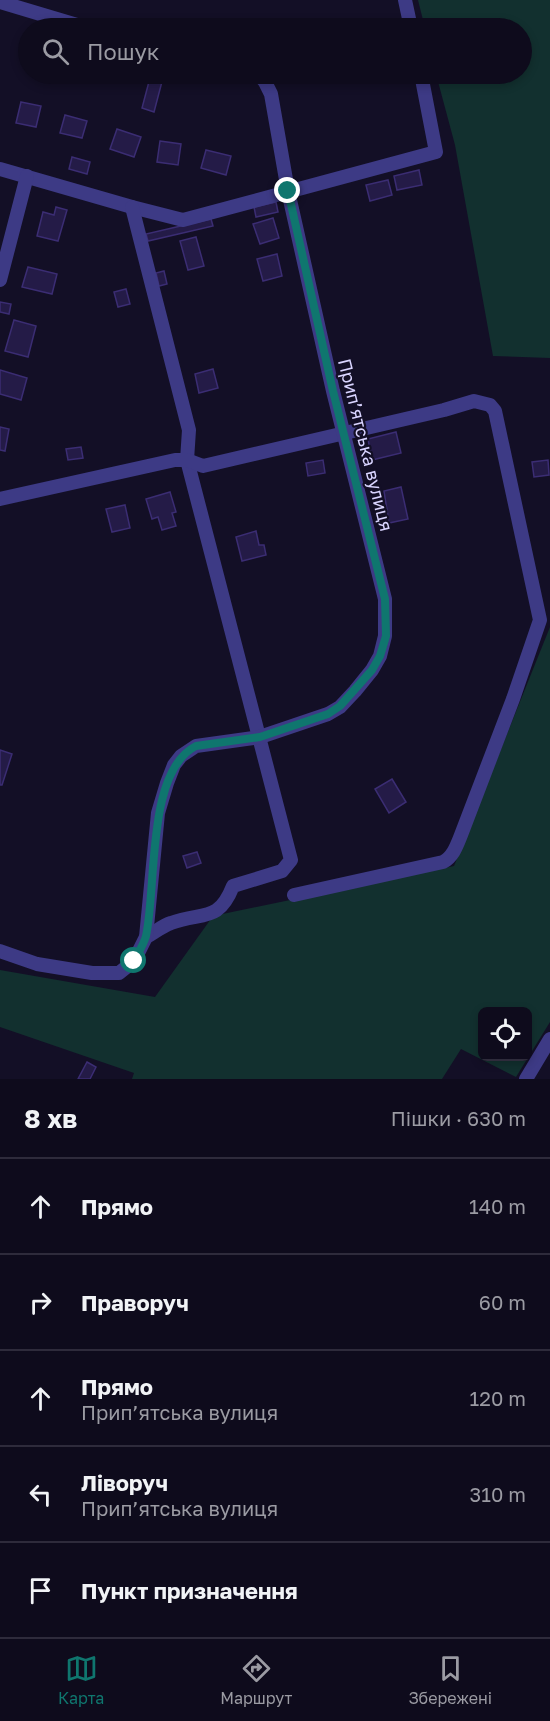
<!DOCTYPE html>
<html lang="uk">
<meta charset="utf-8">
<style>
body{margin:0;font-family:"Golos Text",sans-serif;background:#1c1929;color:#f1f3f6}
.controls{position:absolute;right:18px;bottom:18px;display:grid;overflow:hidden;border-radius:9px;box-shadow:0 3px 9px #0003}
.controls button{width:54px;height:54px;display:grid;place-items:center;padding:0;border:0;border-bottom:2px solid #2e2b3b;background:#0e0b1c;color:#f1f3f6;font:30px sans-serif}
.stop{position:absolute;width:18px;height:18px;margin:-14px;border:4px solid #0f766e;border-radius:50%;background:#fff}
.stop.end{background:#0f766e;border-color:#fff;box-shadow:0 2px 6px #0008}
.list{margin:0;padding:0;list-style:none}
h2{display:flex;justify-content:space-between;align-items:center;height:78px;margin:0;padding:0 24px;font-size:26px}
h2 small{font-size:20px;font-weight:400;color:#9b9ba3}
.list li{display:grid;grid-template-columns:39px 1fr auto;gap:18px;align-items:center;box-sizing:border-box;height:96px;padding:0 24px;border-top:2px solid #2e2b3b}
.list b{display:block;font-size:22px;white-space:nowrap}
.list p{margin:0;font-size:20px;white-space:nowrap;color:#9b9ba3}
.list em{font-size:20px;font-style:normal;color:#9b9ba3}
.icon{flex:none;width:33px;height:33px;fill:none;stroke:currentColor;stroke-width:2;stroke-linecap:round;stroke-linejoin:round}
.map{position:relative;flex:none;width:550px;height:1079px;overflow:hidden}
.search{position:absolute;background:#0e0b1c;box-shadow:0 3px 9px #0003;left:18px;right:18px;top:18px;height:66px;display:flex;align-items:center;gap:15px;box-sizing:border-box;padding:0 21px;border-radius:33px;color:#9b9ba3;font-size:22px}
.sheet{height:558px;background:#0e0b1c}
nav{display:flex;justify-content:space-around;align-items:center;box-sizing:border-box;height:84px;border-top:2px solid #2e2b3b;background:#0e0b1c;font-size:16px;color:#9b9ba3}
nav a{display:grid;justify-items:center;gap:3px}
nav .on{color:#0f766e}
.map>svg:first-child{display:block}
.green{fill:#12302f;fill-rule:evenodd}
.building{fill:#241b47;stroke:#3b2d73;stroke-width:1.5}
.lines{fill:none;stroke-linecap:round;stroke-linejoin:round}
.minor{stroke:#3d3a85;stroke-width:14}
.route{stroke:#0f766e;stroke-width:8}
.labels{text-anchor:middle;stroke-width:4.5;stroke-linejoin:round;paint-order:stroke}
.street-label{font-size:18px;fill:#d9d4ff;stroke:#130f26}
</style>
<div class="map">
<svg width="550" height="1079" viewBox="0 0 550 1079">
<rect width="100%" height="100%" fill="#130f26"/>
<!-- green -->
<g class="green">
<polygon points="418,0 550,0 550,358 493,356 455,145 436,74 522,74 522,28 425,28"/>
<path d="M550,627V1022L516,1077L461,1049L442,1079H132L134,1073L0,1027V970L155,997L213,916L454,866ZM482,1011H528V1056H482Z"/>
</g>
<!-- building -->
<g class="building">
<polygon points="151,74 164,74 154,112 142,108"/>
<polygon points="21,102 41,106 36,127 16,123"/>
<polygon points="65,115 87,121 82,138 60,133"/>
<polygon points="117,129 141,137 134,157 110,149"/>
<polygon points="160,141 181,144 178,165 157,162"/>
<polygon points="206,150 231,156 226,175 201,168"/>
<polygon points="72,157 90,162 87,174 69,169"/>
<polygon points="419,170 422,185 397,190 394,176"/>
<polygon points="388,180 392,195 370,201 366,185"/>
<polygon points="276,202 278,212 256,217 254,207"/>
<polygon points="56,207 67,210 58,241 37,236 43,212 54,215"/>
<polygon points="273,218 279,238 260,244 253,224"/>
<polygon points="211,219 213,226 148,241 146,234"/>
<polygon points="196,237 204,266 188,270 180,241"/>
<polygon points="277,254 282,276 263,281 257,259"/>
<polygon points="28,267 57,274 52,294 22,287"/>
<polygon points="164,271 167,284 159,286 156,273"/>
<polygon points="126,289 130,304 118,307 114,292"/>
<polygon points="0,302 11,304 9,314 0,312"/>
<polygon points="14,320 36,326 28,357 5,351"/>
<polygon points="213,369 218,388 199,393 195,374"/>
<polygon points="0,370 27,378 21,400 0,394"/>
<polygon points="0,427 9,429 5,451 0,450"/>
<polygon points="396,432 401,453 372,460 368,439"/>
<polygon points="81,447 83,458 68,460 66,449"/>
<polygon points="323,460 325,473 308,476 306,463"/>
<polygon points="548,460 549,475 534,477 532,462"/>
<polygon points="401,487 408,519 389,523 384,491"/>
<polygon points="170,492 176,512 172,513 176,526 162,530 158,517 152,519 146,499"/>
<polygon points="125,505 130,528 112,532 106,509"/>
<polygon points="256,531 259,545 264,545 266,555 242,561 236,537"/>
<polygon points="0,750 12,754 2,785 0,785"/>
<polygon points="392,779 406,802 389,813 375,789"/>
<polygon points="197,852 201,863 187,868 183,856"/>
<polygon points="87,1062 96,1067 90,1079 78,1079"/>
</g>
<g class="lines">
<!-- minor -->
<g class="minor">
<polyline points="405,0 411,28"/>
<polyline points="0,2 87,28"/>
<polyline points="0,169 132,207 183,220 436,152 421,74"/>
<path d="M132,207L189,430L187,460L291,860L282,871L233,886C218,924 202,911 171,923C162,926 154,933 146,937"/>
<polyline points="0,280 27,176"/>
<path d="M0,499L175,460H187L203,466L444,410L474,401L490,405L495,411L540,620L513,699L461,835C457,845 453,857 443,862L294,895"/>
<polyline points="0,951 37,964 92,973 119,973 134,961 146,937 158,813 167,783 174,765 181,756 196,746 260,737 328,714 340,707 355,691 372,670 380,656 385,636 385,599 333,391 288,191 271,94 265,82 258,74"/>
<polyline points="526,1079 550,1039"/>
</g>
</g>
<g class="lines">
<!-- route -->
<path class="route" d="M134,961C138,953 144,944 146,936C157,886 146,771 196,746L260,737L328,714L340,706L372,670L380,656L386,636L385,599L333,391L288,191"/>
</g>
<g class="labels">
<!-- street labels -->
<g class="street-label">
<text transform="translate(365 445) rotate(76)" y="6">Прип’ятська вулиця</text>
</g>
</g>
</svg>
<div class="controls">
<button><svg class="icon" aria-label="locate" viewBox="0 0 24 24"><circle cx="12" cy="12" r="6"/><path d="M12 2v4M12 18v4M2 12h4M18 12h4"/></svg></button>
</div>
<div class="stop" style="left:134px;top:961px"></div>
<div class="stop end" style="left:288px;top:191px"></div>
<div class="search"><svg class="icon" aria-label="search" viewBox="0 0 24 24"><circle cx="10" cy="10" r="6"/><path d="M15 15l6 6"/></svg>Пошук</div>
</div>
<section class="sheet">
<h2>8 хв<small>Пішки · 630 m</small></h2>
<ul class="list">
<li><svg class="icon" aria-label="ahead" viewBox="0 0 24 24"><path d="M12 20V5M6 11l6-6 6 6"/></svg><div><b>Прямо</b></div><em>140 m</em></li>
<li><svg class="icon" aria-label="right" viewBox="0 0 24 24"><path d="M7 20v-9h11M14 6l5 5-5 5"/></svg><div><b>Праворуч</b></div><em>60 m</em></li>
<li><svg class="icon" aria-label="ahead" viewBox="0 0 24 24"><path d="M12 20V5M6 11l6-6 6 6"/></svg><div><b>Прямо</b><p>Прип’ятська вулиця</p></div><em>120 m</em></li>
<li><svg class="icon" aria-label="left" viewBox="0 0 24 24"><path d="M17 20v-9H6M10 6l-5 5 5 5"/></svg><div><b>Ліворуч</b><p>Прип’ятська вулиця</p></div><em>310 m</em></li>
<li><svg class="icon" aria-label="arrive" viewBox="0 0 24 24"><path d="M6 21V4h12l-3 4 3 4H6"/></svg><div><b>Пункт призначення</b></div></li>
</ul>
</section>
<nav>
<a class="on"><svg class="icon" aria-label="map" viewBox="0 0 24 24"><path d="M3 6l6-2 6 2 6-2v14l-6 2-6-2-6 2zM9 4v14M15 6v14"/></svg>Карта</a>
<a><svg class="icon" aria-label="directions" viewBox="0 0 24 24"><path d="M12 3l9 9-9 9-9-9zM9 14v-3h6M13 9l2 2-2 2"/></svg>Маршрут</a>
<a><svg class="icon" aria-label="saved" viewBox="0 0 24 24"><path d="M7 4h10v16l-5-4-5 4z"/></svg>Збережені</a>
</nav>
